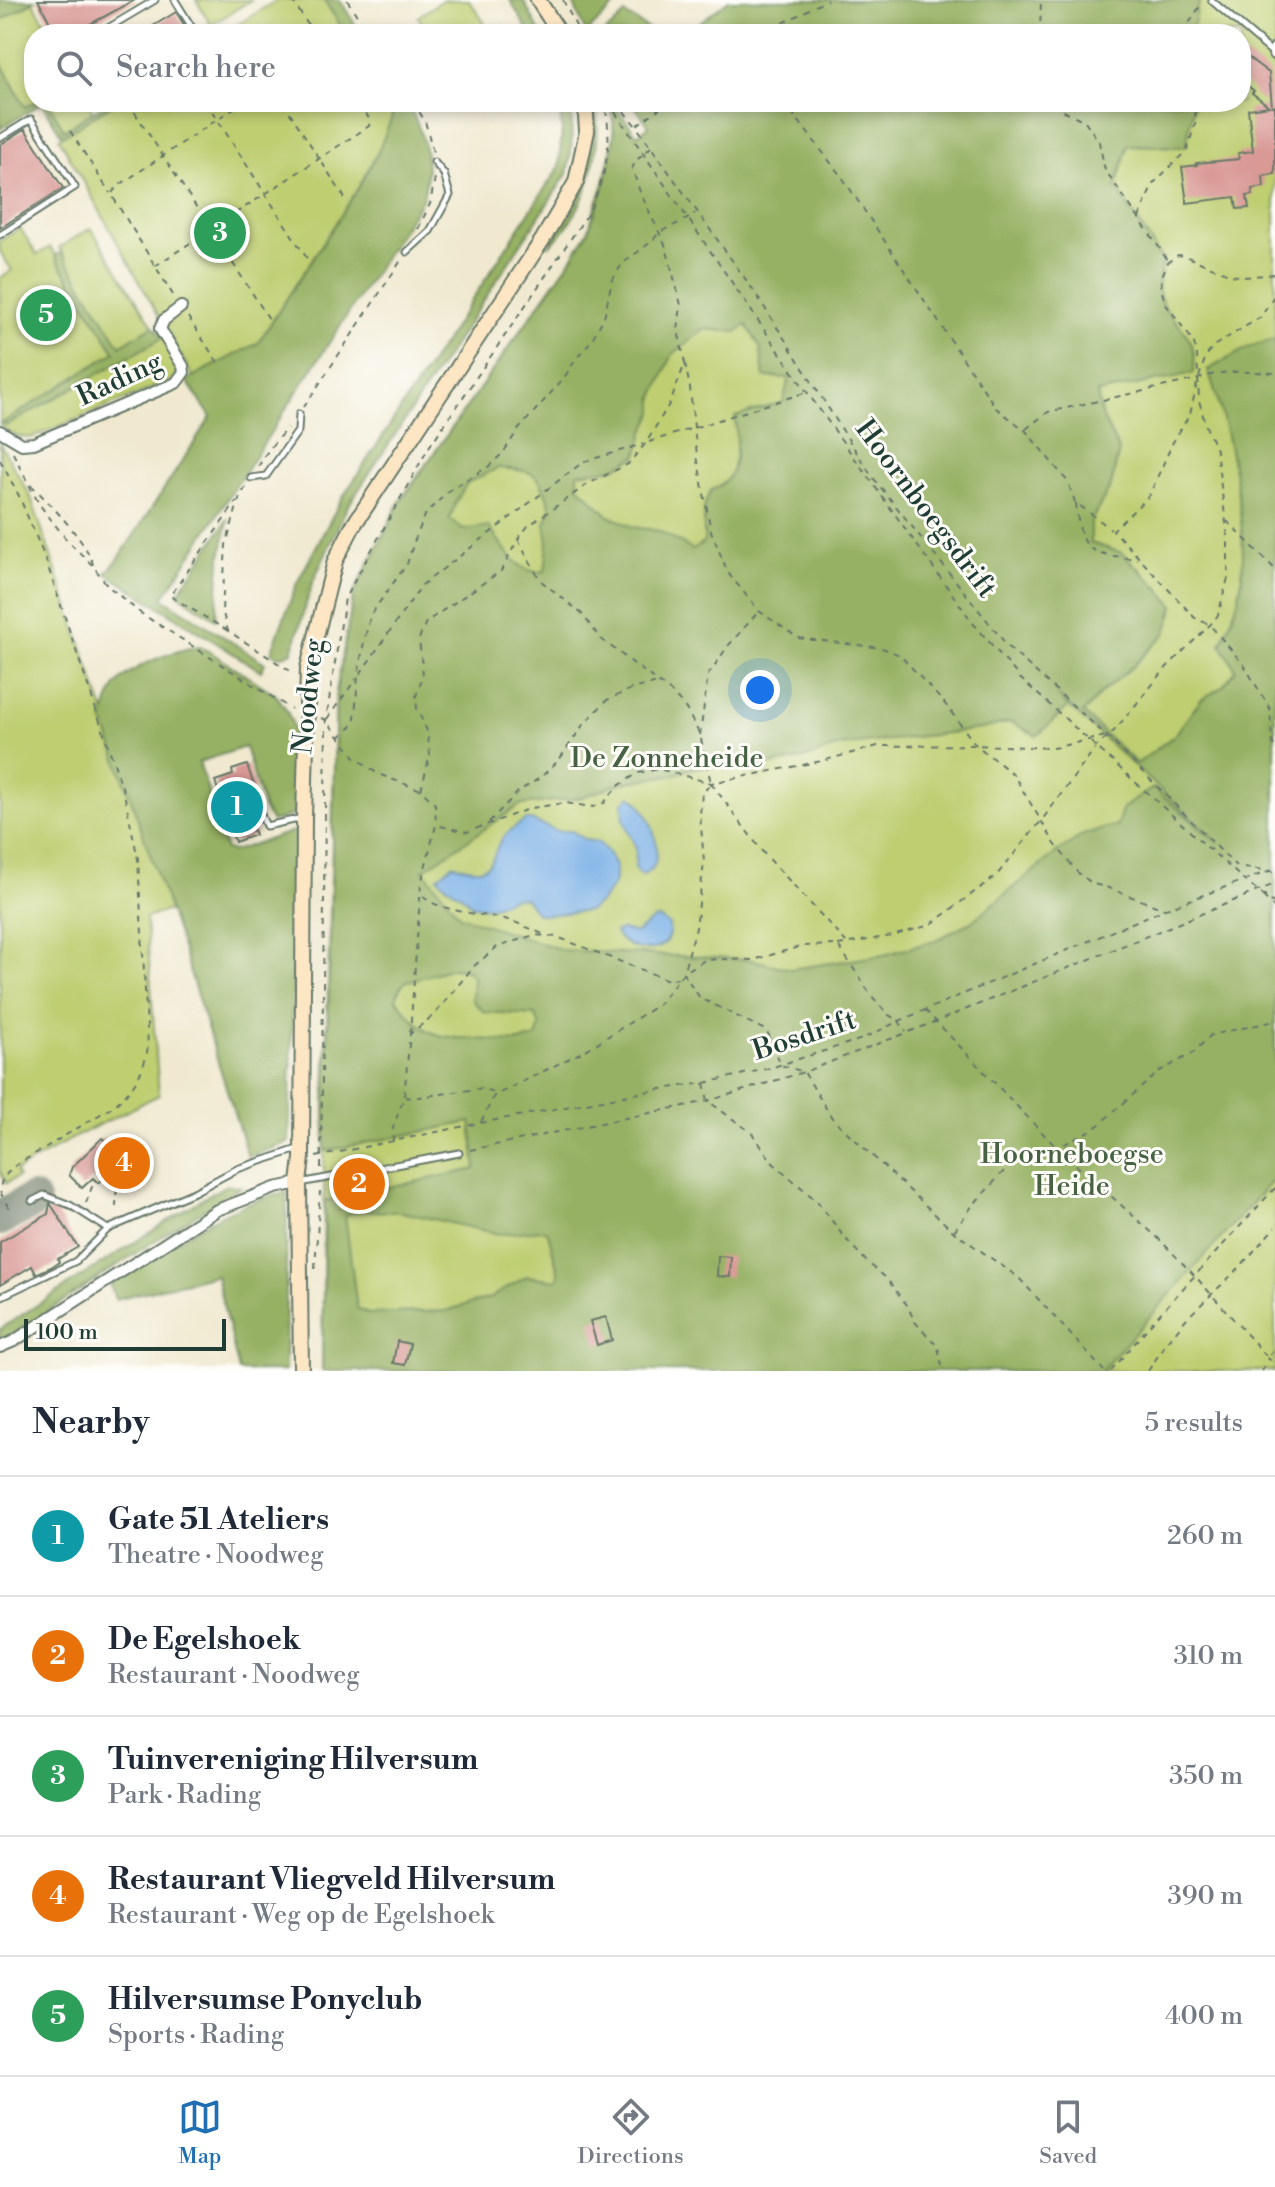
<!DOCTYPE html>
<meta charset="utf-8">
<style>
body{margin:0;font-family:"Libre Bodoni",serif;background:#f6f6f7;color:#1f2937}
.scale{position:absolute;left:24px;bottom:20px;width:202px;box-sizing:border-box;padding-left:8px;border:4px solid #1f3d34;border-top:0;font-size:22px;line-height:28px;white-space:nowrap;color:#1f3d34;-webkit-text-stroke:6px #fdfcf7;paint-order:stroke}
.you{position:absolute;left:760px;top:690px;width:28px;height:28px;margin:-20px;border:6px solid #fff;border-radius:50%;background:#1a73e8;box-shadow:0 0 0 12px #1a73e833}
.badge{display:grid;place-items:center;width:52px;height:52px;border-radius:50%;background:#1f6fb2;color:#fff;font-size:26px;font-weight:700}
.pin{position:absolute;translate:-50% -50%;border:4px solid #fff;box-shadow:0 2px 8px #0006}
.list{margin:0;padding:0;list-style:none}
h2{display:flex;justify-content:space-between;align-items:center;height:104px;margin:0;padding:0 32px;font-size:34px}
h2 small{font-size:26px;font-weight:400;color:#747a83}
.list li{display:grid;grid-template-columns:52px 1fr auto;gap:24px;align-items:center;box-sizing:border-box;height:120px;padding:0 32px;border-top:2px solid #e0e1e3}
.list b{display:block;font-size:30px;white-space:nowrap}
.list p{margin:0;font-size:26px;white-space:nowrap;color:#747a83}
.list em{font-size:26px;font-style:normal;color:#747a83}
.icon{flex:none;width:44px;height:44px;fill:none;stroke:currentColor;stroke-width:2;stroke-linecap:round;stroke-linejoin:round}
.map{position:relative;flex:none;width:1275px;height:1371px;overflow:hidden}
.search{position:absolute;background:#fff;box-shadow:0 4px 12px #0003;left:24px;right:24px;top:24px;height:88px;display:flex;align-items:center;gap:20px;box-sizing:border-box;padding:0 28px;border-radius:32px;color:#747a83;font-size:30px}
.sheet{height:704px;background:#fff}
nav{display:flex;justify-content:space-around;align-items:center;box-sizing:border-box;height:112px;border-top:2px solid #e0e1e3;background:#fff;font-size:22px;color:#747a83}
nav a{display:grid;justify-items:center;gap:4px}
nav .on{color:#1f6fb2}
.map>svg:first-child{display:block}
.green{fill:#bece71;stroke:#6e8652;stroke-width:2}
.forest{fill:#96b163;stroke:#5a774c;stroke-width:2;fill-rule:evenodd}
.water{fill:#77aee6;stroke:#4b768d;stroke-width:2}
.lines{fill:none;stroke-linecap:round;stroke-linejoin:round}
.taxiway{stroke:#889382;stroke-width:36}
.building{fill:#d99995}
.service-casing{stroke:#68796b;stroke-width:9}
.minor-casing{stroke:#68796b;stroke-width:14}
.secondary-casing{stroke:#68796b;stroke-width:18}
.path{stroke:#68796b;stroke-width:2;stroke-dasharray:6 6;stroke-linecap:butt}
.service{stroke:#fff;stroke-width:5}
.minor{stroke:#fff;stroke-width:10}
.secondary{stroke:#fce6c4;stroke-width:14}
.labels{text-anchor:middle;stroke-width:6;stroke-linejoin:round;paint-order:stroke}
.street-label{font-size:28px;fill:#1f3d34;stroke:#fdfcf7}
.park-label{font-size:28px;fill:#476143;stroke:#fdfcf7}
</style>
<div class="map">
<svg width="1275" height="1371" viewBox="0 0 1275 1371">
<rect width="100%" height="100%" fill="#fdfcf7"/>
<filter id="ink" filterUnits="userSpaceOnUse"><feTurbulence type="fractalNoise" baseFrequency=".0125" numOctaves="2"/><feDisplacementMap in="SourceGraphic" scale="16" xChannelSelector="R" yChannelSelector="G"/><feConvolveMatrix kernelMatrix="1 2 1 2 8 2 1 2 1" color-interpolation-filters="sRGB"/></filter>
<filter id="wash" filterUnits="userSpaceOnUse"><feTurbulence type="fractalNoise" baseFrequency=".006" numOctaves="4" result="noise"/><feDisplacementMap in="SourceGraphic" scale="32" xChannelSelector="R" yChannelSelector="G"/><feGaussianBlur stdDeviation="1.8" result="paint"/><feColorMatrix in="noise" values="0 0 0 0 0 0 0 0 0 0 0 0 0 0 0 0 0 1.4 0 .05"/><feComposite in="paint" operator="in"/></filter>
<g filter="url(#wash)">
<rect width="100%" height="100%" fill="#f0e9d0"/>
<!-- green -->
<g class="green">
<polygon points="196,0 251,0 211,25"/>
<polygon points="277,0 324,0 346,34 223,34"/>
<polygon points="442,0 469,0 492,34 430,34 418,17"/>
<path d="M1200,0H1275V339L1249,347L1208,370C1228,425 1251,534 1240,591C1237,609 1229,627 1221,644L1236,670L1223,686L1201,700L1175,735L1137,764L1082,713L1174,606L1156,585L1122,553L1090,543L1091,521L1111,486L1119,451L1101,415L1097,393L1193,373L1184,333L1169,317L1157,289L1163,261L1116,187L1128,145L1185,147L1194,102H1241V34H1193L1192,27Z"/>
<polygon points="33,2 52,34 34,34 35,102 25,107 0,61 0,21"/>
<polygon points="48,102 87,102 93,112 64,130"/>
<polygon points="116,102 389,102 392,117 378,152 356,192 258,343 193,377 59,138"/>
<polygon points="608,102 612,102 1007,651 1248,868 1275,856 1275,1371 322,1371 325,1097 336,692 354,593 400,501 570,261 588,232 594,211 604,183 614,137 613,119"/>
<path d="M20,228L37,255L50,247L116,352L3,423L7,425L164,337L178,361L179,372L173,380L31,438C18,438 9,434 0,425V278L12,270L0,252V241Z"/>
<polygon points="91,228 153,326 120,346 59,248"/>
<polygon points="0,444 30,495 172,909 146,918 159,1095 77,1136 16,1171 18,1177 6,1183 0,1172"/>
</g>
<!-- forest -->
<g class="forest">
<polygon points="0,0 35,0 0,21"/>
<polygon points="324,0 340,0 361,34 346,34"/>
<polygon points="510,0 523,0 541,34 530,34"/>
<polygon points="572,0 621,0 586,33"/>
<polygon points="729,0 1200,0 1193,27 1193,34 684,34"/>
<polygon points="625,14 656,34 604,34"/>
<polygon points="0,61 25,107 35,102 48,102 64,130 108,102 116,102 62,136 42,103 0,129"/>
<path d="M389,102H406C425,133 433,165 422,200L163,598L265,663L261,671L106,573L117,561L211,417L186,380L258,343L356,192L378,152L392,117Z"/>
<path d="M558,102H570C573,127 573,149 567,174L346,509L312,584L292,652C284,656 279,658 271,653L297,583L341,500L559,167L562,128Z"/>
<path d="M592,102H595C604,151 586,214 548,247C574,203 601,155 592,102Z"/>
<path d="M608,102H612L637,135L649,126L632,102H1194L1186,147L1128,145L1116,187L1163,261C1145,318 1186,313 1194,353C1195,359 1194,367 1194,373L1097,393L1101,415L1119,450L1111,485L1091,521V543L1122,553L1156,585L1174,606L1166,633L1132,667L1101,693L1083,713L1137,764L1175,735L1201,700L1223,686L1236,670L1221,644C1229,627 1237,609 1240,591C1251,534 1228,425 1208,370L1249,347L1275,339V1178L1101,1371H322L325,1201L476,1169L471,1122L325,1151L336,692L354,593L400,502L570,261L588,232L605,183L614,137L613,119ZM747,325L760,347L764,377L789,378L783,402L735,417C737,435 739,472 722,484C719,487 714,488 711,490L704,506V542L693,550L660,531L633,527L609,516L578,486V473L614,468L637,456L644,432L654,412V397L672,355L704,329L736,332ZM498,468C537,472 538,470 551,508L545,523L548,542L545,571C518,577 502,544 488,526L463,530L450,519L456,502L467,483ZM1058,696L1219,843L1153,788L1123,808L1117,825L1085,834L1057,852L971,922L934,941L884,955L791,969L753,960L563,950L460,916L423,870L520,805L579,798L622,783L676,774L689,769L712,766L758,767L803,759L840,746L981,729L1011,722L1037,736L1068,707ZM453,968L465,969L473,977L472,1000L484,1012L535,1015L540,1026L536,1037C516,1045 499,1040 479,1039C462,1038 445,1039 429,1031C415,1024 406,1011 396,999L400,988L405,982ZM361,1211L402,1212L499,1234L542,1230L548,1233L559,1275L557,1280L527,1276L490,1298L445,1311L369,1314L357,1308L345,1215Z"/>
<polygon points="62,253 120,346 153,326 164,337 7,425 2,423 115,352 56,258 57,254"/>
<polygon points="228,519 220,563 216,619 178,594"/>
<path d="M198,646L212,653L275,694C305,728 298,771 297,813L272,822L264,810L245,747L199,762L226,850L234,851L297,830L289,1142L248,1157L178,935L103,719C107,705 111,689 122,679C142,661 172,652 198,646Z"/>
<polygon points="227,1185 241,1187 148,1245 9,1337 0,1341 0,1329 208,1195"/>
<path d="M287,1192L285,1371H239L216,1275L115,1299L110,1285C165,1249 221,1205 287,1192Z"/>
</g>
<!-- water -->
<g class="water">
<path d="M631,796C651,807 672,870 641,875L635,869L636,848L624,821L623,803Z"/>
<path d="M526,820H531L557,831H572L586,840L598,842L608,852L615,866V881L612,887L601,901L589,911L543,915L536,913L525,898C508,895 506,903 493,906C487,907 478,906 472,906C464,892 447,891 438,877L453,864C461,866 471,870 479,869C495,867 494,850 501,840C508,831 517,825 526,820Z"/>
<path d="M659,918L669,925C674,958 626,955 615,932L622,930L636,933L654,919Z"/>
</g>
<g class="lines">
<!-- taxiway -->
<polyline class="taxiway" points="0,1218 32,1201"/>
</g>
<g id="blocks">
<!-- building -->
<g class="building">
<polygon points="38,0 135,0 72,34 56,34"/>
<polygon points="176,12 190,34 140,34"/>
<polygon points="1241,52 1269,73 1272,106 1275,106 1275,174 1263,176 1264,187 1252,189 1253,195 1247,196 1249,208 1237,209 1235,197 1187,203 1182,167 1197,165 1196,163 1239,159 1238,153 1253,151 1248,109 1269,106 1252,93 1254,91 1241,80"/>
<polygon points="25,129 63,188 0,228 0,145"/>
<polygon points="247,765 255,788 241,793 255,835 235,842 215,781 233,775 232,770"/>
<polygon points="102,1138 113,1148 116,1144 126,1154 129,1151 141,1163 122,1181 117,1176 109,1184 104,1178 98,1183 93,1178 82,1188 69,1175 72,1167"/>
<polygon points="365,1177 368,1188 353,1191 351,1180"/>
<polygon points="50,1203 78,1247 58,1259 59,1262 51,1267 36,1274 32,1266 0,1285 0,1242 48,1214"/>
<polygon points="718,1256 731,1257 730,1277 717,1276"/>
<polygon points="606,1317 612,1340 597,1345 590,1321"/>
<polygon points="397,1341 410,1344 405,1365 393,1363"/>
</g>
</g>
</g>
<g filter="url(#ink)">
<use href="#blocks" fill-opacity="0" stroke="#68796b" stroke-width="2"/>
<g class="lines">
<defs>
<g id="service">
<polyline points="175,0 196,34"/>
<polyline points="1211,0 1274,54"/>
<polyline points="98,34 155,0"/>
<polyline points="0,138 31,119 75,187 0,235"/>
<polyline points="407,252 430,231 450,195 444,174 434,162"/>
<polyline points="251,478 266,476 298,431 299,414"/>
<polyline points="252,795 266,826 303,818"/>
<polyline points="300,1183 459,1153"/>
<polyline points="32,1201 44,1195 70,1205 108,1229"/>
<polyline points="0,1297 76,1261 108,1229 194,1192 237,1169 301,1148"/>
</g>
<g id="minor">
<polyline points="1274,54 1275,48"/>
<polyline points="0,431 22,444 34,443 176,383 184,372 183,366 160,329 164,320 181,307"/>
<polyline points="0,1347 14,1341 217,1210 275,1188 299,1183"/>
</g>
<g id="secondary">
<polyline points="538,0 560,34"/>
<polyline points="301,1371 299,1183 302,1158 304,818 308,668 335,561 353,526 543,239 576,182 587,131 585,102"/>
</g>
</defs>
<!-- service casing -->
<use href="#service" class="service-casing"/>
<!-- minor casing -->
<use href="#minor" class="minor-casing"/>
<!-- secondary casing -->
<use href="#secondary" class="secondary-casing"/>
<!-- path -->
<g class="path">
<polyline points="292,0 314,34"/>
<polyline points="347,0 369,34"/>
<polyline points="563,0 580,34"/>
<polyline points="233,28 238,34"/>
<polyline points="762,34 827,0"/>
<polyline points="1040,34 1041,0"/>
<polyline points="1189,34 1188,25 1202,3"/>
<polyline points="128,102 271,322"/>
<polyline points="206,102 310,263"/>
<polyline points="283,102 348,203"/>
<polyline points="413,102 425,121 433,152"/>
<polyline points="608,102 807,392 973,623 1020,678 1245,881 1275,904"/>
<polyline points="616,102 636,126 754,291 871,475 1009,648 1107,736 1236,866 1271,871 1275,874"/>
<polyline points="784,102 844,180 996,408 1025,430 1068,482 1075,502 1111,529"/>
<polyline points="1056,102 1060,109 1085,121 1099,142 1105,170 1159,247 1168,262"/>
<polyline points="637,125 668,102"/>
<polyline points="70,131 110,193"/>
<polyline points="1139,218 1153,184 1187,150 1196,121 1194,102"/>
<polyline points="418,229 430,204 435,178"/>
<polyline points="155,266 369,126 370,120 358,102"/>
<polyline points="173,295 111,194 118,186 243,102"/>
<polyline points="188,317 218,363"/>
<polyline points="685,363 690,388 697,456 711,531 728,573 759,611 798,638 882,648 900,655 945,704 976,745 1013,774 1055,844 1077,872 1093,884 1106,887 1164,909"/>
<polyline points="1199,377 1206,356 1215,345 1261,317 1275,294"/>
<polyline points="1197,384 1190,414 1173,442 1149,496 1113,530 1195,618 1210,625 1244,665 1270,709 1272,740 1275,750"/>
<polyline points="304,407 402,259"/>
<path d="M1026,429L1048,412L1198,379C1223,369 1249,372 1275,373"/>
<polyline points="649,442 807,392"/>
<polyline points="13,453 39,504 66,539 93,566 108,586 139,612 291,709"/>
<path d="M0,460L19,496L45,558L124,793L138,859L148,1047C143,1075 134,1087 114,1106L13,1167L3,1178L0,1187"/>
<polyline points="258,467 269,449 287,428"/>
<path d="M31,485C48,501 89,544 93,565"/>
<polyline points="246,487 240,496 226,545 222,610 228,631 292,672"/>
<path d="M1076,503C1081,553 1088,553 1137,559"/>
<polyline points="1227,521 1275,569"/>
<polyline points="518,539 540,580 581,613 601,639 671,692 686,709 700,735 711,783 702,794 700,814 704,862 696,928 683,973 700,998 767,1031 781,1065 804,1072 832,1118 954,1232 1018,1277 1104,1371"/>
<polyline points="228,631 170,596 237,501"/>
<polyline points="360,674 422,585 583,462 643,444"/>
<polyline points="321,718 326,720 355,757 378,774 421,790 435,804 436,823"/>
<polyline points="327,719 356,679"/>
<polyline points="700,735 708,675 728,646 758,612"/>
<polyline points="339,737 351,727 355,718 358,676 364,641 371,614 407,564 414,542 426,513 451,489 488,467 503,453 518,430 564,378 576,359 591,341 604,317 612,281 622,264 651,242 660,232 689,218 695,213"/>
<polyline points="711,783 761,850 846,942"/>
<polyline points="421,790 430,755 427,731 417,709 416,696 423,675 419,639 426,622 501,571 518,539 528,526 588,484 628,464 646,443 671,401 685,363 678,330 681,305 666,247 640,192 632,168 637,160 651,147"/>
<polyline points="489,822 519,791 540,778 559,760 583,725 607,700 631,689 658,683"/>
<path d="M423,896C438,912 486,914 508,920C521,924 533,930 545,935"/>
<polyline points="1263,896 1275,909"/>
<polyline points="838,945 892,936 930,925 996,876 1042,820 1096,747 1114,731 1167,667 1210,625 1218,615 1228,578 1228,537 1216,450 1205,424 1199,400 1197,352 1193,341 1165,303 1161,288 1162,276 1168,262 1178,255 1185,256 1231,275 1244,277 1275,274"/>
<polyline points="925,1010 1057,1148 1158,1238 1195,1276 1268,1358 1275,1347"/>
<polyline points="410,1034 421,884 436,825 467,832 531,808 565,803 592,807 604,803 617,787 638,773 659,769 711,783 822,761 878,746 976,745 1053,748 1106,736"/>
<polyline points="704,1083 708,1101 752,1133 773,1163 818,1202 844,1237 867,1262 886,1278 907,1305 915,1322 938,1347 943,1371"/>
<polyline points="405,1097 412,1098 484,1088 496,1094"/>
<polyline points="481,1122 494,1096 586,1050 658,1005 683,973 705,960 720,959 753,960 803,946 838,945 871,995 887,1014 899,1021 906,1032"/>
<polyline points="393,1142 393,1128 404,1097 410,1034 435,1014 473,967 497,947 534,935 557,937 668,980 678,978"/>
<polyline points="470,1150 708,1101 804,1072 935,1022 1275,884"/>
<polyline points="316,1157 480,1123 661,1089 705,1083 770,1068 862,1039 899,1021 1165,909 1275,869"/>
<path d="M321,1168L326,720L345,598L429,447L589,212C606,175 614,142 604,102"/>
<polyline points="0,1192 11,1212"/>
<polyline points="86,1203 95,1179"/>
<polyline points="116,1207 117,1176"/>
<polyline points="954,1231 973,1205 1006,1169 1057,1148 1095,1128 1160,1071 1193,1053 1211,1035 1275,1021"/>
<polyline points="315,1268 320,1191"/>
<polyline points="1111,1371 1155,1319 1275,1188"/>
<polyline points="1148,1371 1165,1345 1186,1319 1239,1268 1275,1227"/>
<polyline points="1262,1371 1268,1358 1275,1364"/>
</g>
<!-- service -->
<use href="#service" class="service"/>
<!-- minor -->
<use href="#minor" class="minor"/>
<!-- secondary -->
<use href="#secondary" class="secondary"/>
</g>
</g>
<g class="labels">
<!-- street labels -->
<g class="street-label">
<text transform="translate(119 378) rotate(-25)" y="10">Rading</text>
<text transform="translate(927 508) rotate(53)" y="10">Hoornboegsdrift</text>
<text transform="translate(307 696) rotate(-84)" y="10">Noodweg</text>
<text transform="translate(804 1034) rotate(-18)" y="10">Bosdrift</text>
</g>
<!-- park labels -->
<g class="park-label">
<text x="667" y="767">De Zonneheide</text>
<text x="1072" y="1163">Hoorneboegse<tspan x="1072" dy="32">Heide</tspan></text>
</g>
</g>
</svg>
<div class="scale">100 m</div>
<div class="you"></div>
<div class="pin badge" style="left:237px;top:807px;background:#0f9aa8">1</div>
<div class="pin badge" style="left:359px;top:1184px;background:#e8710a">2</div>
<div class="pin badge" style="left:220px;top:233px;background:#2e9e5b">3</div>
<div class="pin badge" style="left:124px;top:1163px;background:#e8710a">4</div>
<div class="pin badge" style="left:46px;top:315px;background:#2e9e5b">5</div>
<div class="search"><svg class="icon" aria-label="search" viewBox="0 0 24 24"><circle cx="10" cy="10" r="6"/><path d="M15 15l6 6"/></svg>Search here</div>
</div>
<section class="sheet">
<h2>Nearby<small>5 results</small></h2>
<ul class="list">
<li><span class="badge" style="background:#0f9aa8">1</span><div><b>Gate 51 Ateliers</b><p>Theatre · Noodweg</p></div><em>260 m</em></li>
<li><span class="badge" style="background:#e8710a">2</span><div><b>De Egelshoek</b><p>Restaurant · Noodweg</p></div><em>310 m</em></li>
<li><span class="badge" style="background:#2e9e5b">3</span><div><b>Tuinvereniging Hilversum</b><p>Park · Rading</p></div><em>350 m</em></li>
<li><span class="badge" style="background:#e8710a">4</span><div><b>Restaurant Vliegveld Hilversum</b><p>Restaurant · Weg op de Egelshoek</p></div><em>390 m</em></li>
<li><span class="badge" style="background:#2e9e5b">5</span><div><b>Hilversumse Ponyclub</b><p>Sports · Rading</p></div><em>400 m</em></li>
</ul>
</section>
<nav>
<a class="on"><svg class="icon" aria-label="map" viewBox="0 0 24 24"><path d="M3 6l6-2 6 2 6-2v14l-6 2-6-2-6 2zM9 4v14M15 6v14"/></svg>Map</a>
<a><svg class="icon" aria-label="directions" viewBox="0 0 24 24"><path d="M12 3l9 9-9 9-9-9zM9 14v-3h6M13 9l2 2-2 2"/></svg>Directions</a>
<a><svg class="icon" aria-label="saved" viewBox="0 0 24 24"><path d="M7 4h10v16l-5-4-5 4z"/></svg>Saved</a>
</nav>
